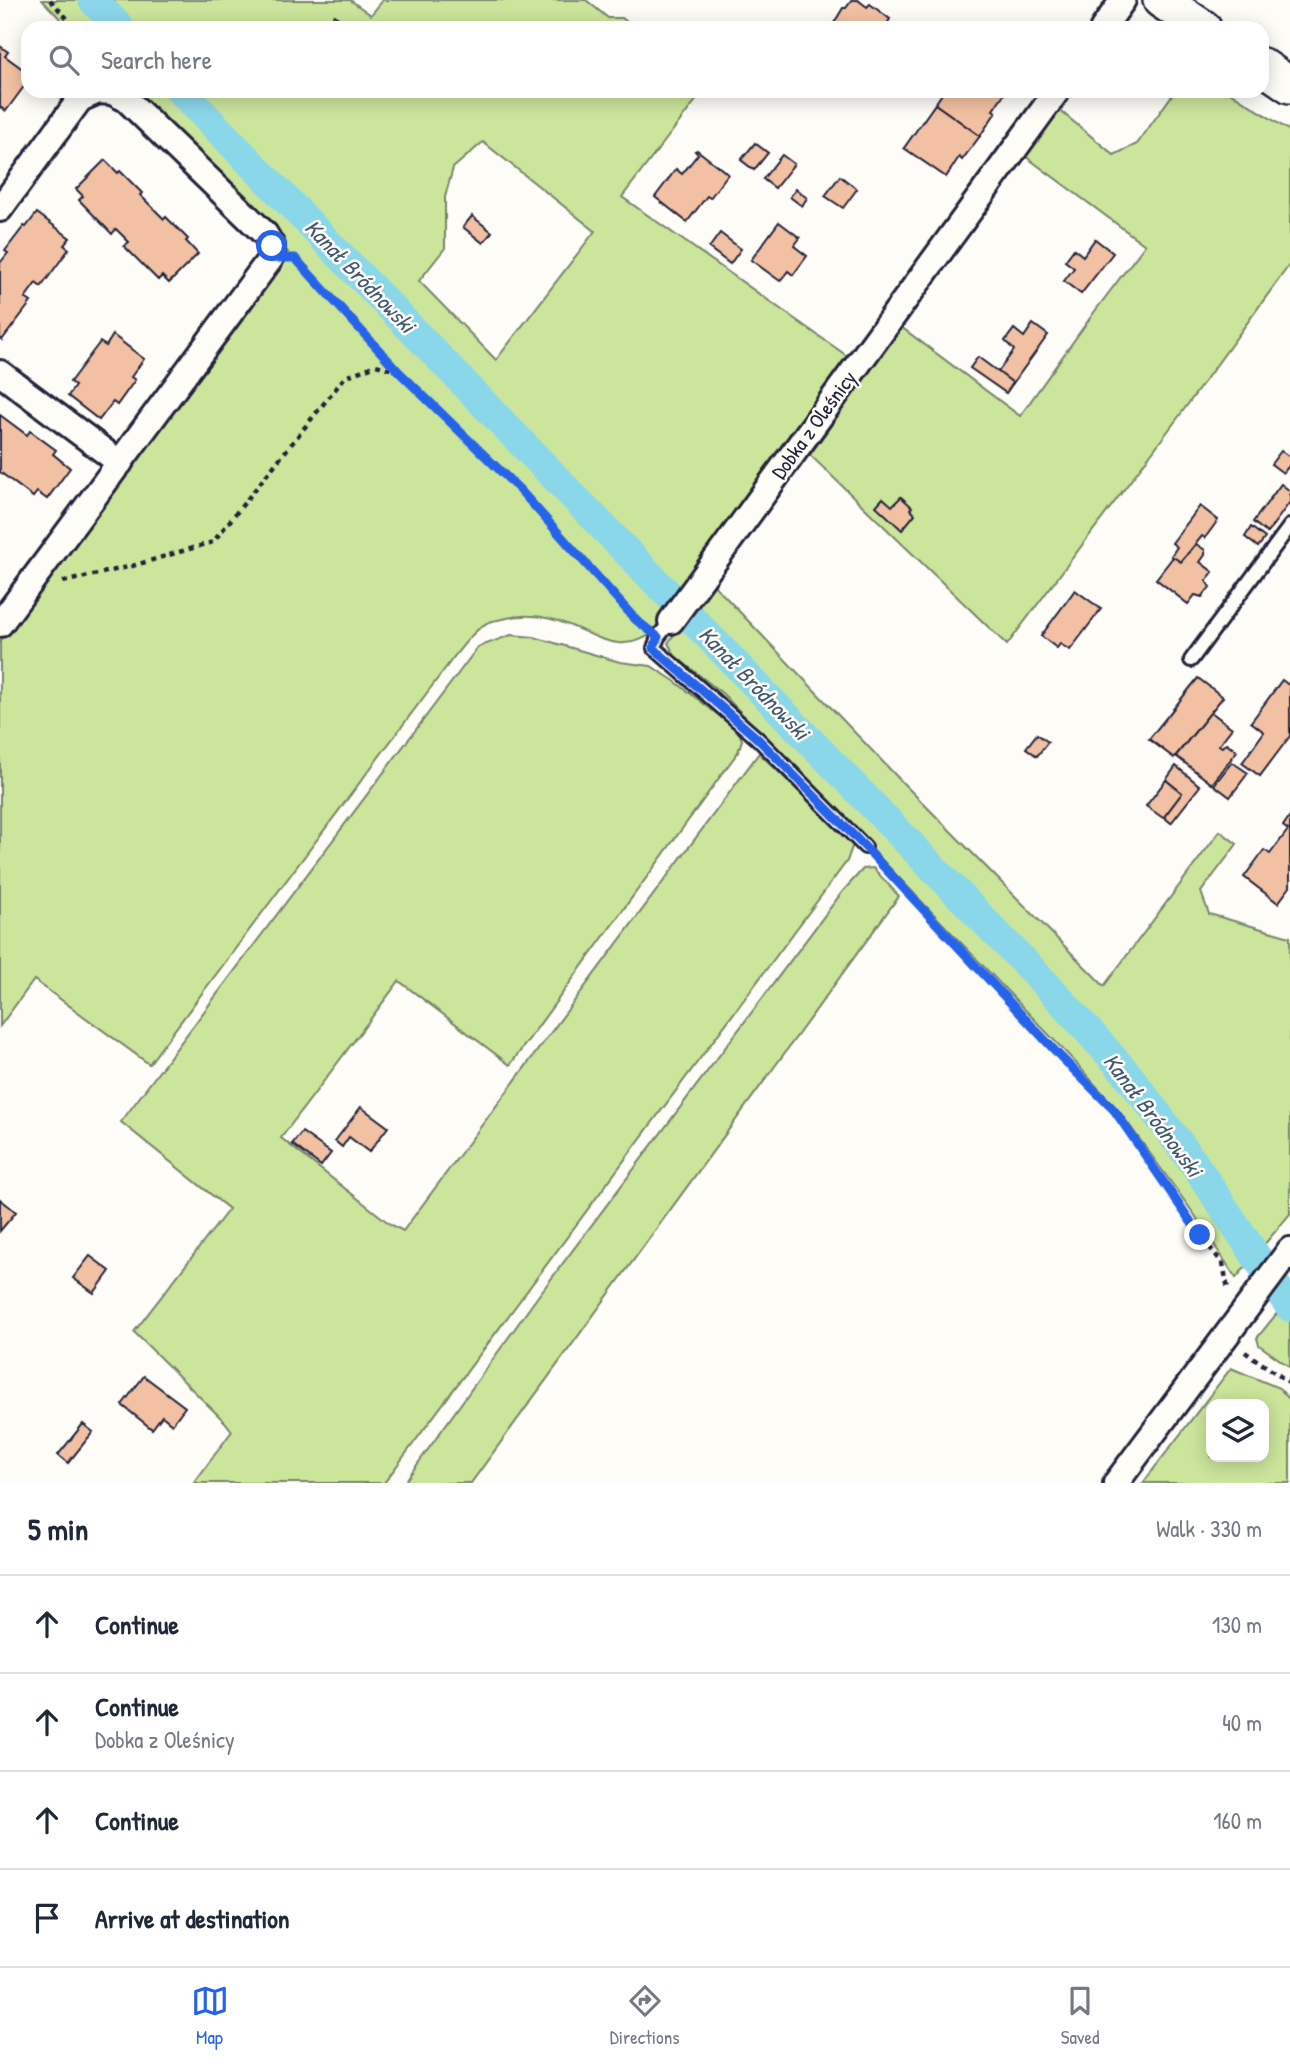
<!DOCTYPE html>
<meta charset="utf-8">
<style>
body{margin:0;font-family:"Patrick Hand",sans-serif;background:#f2f2f3;color:#1f2937}
.controls{position:absolute;right:21px;bottom:21px;display:grid;overflow:hidden;border-radius:14px;box-shadow:0 4px 18px #0003}
.controls button{width:63px;height:63px;display:grid;place-items:center;padding:0;border:0;border-bottom:2px solid #e0e1e3;background:#fff;color:#1f2937;font:35px sans-serif}
.stop{position:absolute;width:21px;height:21px;margin:-16px;border:5px solid #2563eb;border-radius:50%;background:#fff}
.stop.end{background:#2563eb;border-color:#fff;box-shadow:0 2px 7px #0008}
.list{margin:0;padding:0;list-style:none}
h2{display:flex;justify-content:space-between;align-items:center;height:91px;margin:0;padding:0 28px;font-size:30px}
h2 small{font-size:23px;font-weight:400;color:#747a83}
.list li{display:grid;grid-template-columns:46px 1fr auto;gap:21px;align-items:center;box-sizing:border-box;height:98px;padding:0 28px;border-top:2px solid #e0e1e3}
.list b{display:block;font-size:26px;white-space:nowrap}
.list p{margin:0;font-size:23px;white-space:nowrap;color:#747a83}
.list em{font-size:23px;font-style:normal;color:#747a83}
.icon{flex:none;width:38px;height:38px;fill:none;stroke:currentColor;stroke-width:2;stroke-linecap:round;stroke-linejoin:round}
.map{position:relative;flex:none;width:1290px;height:1483px;overflow:hidden}
.search{position:absolute;background:#fff;box-shadow:0 4px 18px #0003;left:21px;right:21px;top:21px;height:77px;display:flex;align-items:center;gap:18px;box-sizing:border-box;padding:0 24px;border-radius:21px;color:#747a83;font-size:26px}
.sheet{height:483px;background:#fff}
nav{display:flex;justify-content:space-around;align-items:center;box-sizing:border-box;height:98px;border-top:2px solid #e0e1e3;background:#fff;font-size:19px;color:#747a83}
nav a{display:grid;justify-items:center;gap:4px}
nav .on{color:#2563eb}
.map>svg:first-child{display:block}
.green{fill:#cbe59b;stroke:#76846b;stroke-width:2;fill-rule:evenodd}
.lines{fill:none;stroke-linecap:round;stroke-linejoin:round}
.canal{stroke:#8bd7ea;stroke-width:30}
.building{fill:#f2c1a3;stroke:#22223b;stroke-width:2}
.lane-casing{stroke:#22223b;stroke-width:18}
.street-casing{stroke:#22223b;stroke-width:30}
.secondary-casing{stroke:#22223b;stroke-width:40}
.path{stroke:#22223b;stroke-width:4.5;stroke-dasharray:5 5;stroke-linecap:butt}
.lane{stroke:#fdfcf7;stroke-width:12}
.street{stroke:#fdfcf7;stroke-width:24}
.secondary{stroke:#fdfcf7;stroke-width:35}
.route{stroke:#2563eb;stroke-width:9}
.labels{text-anchor:middle;stroke-width:5;stroke-linejoin:round;paint-order:stroke}
.street-label{font-size:21px;fill:#22223b;stroke:#fdfcf7}
.water-label{font-size:23px;font-style:italic;fill:#425870;stroke:#fdfcf7}
</style>
<div class="map">
<svg width="1290" height="1483" viewBox="0 0 1290 1483">
<rect width="100%" height="100%" fill="#fdfcf7"/>
<filter id="ink" filterUnits="userSpaceOnUse"><feTurbulence type="fractalNoise" baseFrequency=".0143" numOctaves="2"/><feDisplacementMap in="SourceGraphic" scale="14" xChannelSelector="R" yChannelSelector="G"/><feConvolveMatrix kernelMatrix="1 2 1 2 8 2 1 2 1" color-interpolation-filters="sRGB"/></filter>
<g filter="url(#ink)">
<!-- green -->
<g class="green">
<polygon points="42,0 350,0 371,15 383,0 586,0 608,18 622,18 635,28 69,28"/>
<path d="M131,91H703L622,197L850,358L657,630C617,661 591,629 551,619C536,615 518,615 503,619C498,620 491,621 487,623C474,630 462,647 453,658L149,1064L34,980L0,1026V640L288,252ZM483,142L595,231L496,360L419,281L445,248V197L453,168Z"/>
<polygon points="1175,91 1228,91 1290,131 1290,264 1180,415 1007,645 810,455 901,327 1020,416 1095,311 1145,245 1025,156 1058,109 1114,155 1137,144"/>
<polygon points="712,583 904,784 1104,986 1220,831 1237,844 1201,892 1209,914 1290,937 1290,1214 1236,1278 1194,1214 1121,1114 1074,1061 723,694 675,656 668,643"/>
<polygon points="511,635 534,637 620,662 651,666 673,680 738,730 742,740 738,752 510,1065 399,981 281,1138 390,1224 403,1231 759,753 853,844 847,861 384,1483 194,1483 232,1431 225,1422 134,1332 229,1209 121,1122 478,647"/>
<polygon points="873,868 899,896 471,1483 404,1483 536,1299 843,891 863,869"/>
<polygon points="1290,1297 1290,1367 1259,1345 1257,1338"/>
<path d="M1231,1368L1279,1388L1290,1400V1483H1143ZM1211,1404H1264V1457H1211Z"/>
</g>
<g class="lines">
<!-- canal -->
<g class="canal">
<polyline points="93,0 120,28"/>
<polyline points="181,91 1056,995 1128,1075 1193,1162 1290,1307"/>
</g>
</g>
<!-- building -->
<g class="building">
<polygon points="852,0 858,0 867,7 870,4 890,19 888,22 895,28 831,28 843,8 846,8"/>
<polygon points="334,15 352,27 351,28 325,28"/>
<polygon points="0,46 8,52 5,56 28,73 28,81 6,111 0,107"/>
<polygon points="944,91 1006,91 993,110 996,112 980,136 935,104"/>
<polygon points="935,104 980,136 962,160 959,157 946,177 904,148"/>
<polygon points="755,143 768,153 754,170 741,160"/>
<polygon points="697,150 728,174 710,198 707,196 687,222 655,197 676,169 682,174 698,154 695,151"/>
<polygon points="782,155 794,164 775,188 763,179"/>
<polygon points="105,160 118,173 120,171 142,193 140,195 164,219 166,217 188,239 186,241 198,254 169,283 162,276 158,280 124,246 129,242 116,229 112,234 79,200 83,196 76,189"/>
<polygon points="840,176 857,189 843,208 825,196"/>
<polygon points="796,189 807,198 802,206 790,197"/>
<polygon points="37,213 70,238 64,245 69,249 41,287 36,283 25,298 31,302 2,340 0,338 0,263 8,253 5,251 24,226 26,227"/>
<polygon points="472,216 492,232 483,243 463,227"/>
<polygon points="779,222 800,238 794,246 807,256 793,275 788,271 780,281 751,260"/>
<polygon points="720,233 741,249 730,264 709,248"/>
<polygon points="1095,239 1113,253 1081,294 1064,281 1074,268 1065,261 1074,249 1083,256"/>
<polygon points="1033,324 1048,335 1013,383 998,372 1014,350 1005,341 1014,329 1024,337"/>
<polygon points="113,335 144,359 131,377 135,380 117,405 113,402 99,420 68,396 75,386 70,382 100,342 106,346"/>
<polygon points="978,357 1013,383 1006,393 970,368"/>
<polygon points="0,415 27,435 30,431 56,450 53,454 70,468 47,499 37,492 33,497 0,472"/>
<polygon points="1281,451 1290,457 1290,465 1283,473 1271,464"/>
<polygon points="1281,484 1290,491 1290,502 1267,533 1253,522"/>
<polygon points="901,497 912,507 910,509 915,514 902,530 876,506 883,498 892,506"/>
<polygon points="1200,506 1218,520 1205,538 1202,536 1181,562 1171,556 1177,547 1172,543"/>
<polygon points="1251,527 1265,538 1258,547 1245,537"/>
<polygon points="1196,544 1205,550 1205,555 1200,562 1213,572 1206,581 1210,587 1202,597 1195,595 1188,604 1156,579 1173,557 1181,562"/>
<polygon points="1075,590 1101,609 1070,650 1060,644 1057,648 1041,636"/>
<polygon points="1198,678 1223,697 1174,758 1149,739"/>
<polygon points="1282,680 1290,686 1290,736 1260,776 1242,763 1264,732 1251,722"/>
<polygon points="1211,712 1232,728 1219,745 1222,747 1226,743 1237,751 1212,784 1176,756"/>
<polygon points="1037,734 1048,742 1037,756 1026,748"/>
<polygon points="1232,762 1248,773 1230,797 1214,785"/>
<polygon points="1176,766 1200,786 1171,823 1164,817 1182,793 1166,780"/>
<polygon points="1166,780 1182,793 1163,818 1146,806"/>
<polygon points="1290,816 1290,887 1278,903 1244,877 1264,850 1270,854 1288,830 1283,826"/>
<polygon points="361,1107 388,1127 369,1152 349,1137 342,1147 335,1141"/>
<polygon points="302,1132 331,1153 321,1166 292,1144"/>
<polygon points="0,1199 16,1212 0,1231"/>
<polygon points="90,1256 110,1271 94,1293 73,1278"/>
<polygon points="144,1376 185,1407 172,1424 162,1416 152,1429 122,1405"/>
<polygon points="83,1424 93,1432 68,1463 58,1455"/>
</g>
<g class="lines">
<defs>
<g id="lane">
<polyline points="671,621 658,637 654,648 758,739 865,847"/>
<polyline points="1191,660 1290,526"/>
</g>
<g id="street">
<polyline points="1103,28 1123,0"/>
<polyline points="0,209 80,99 98,91"/>
<polyline points="0,373 120,463"/>
<polyline points="671,621 1057,91"/>
<polyline points="0,624 271,258 272,246 265,234 126,99 112,92 98,91"/>
<polyline points="1116,1483 1290,1250"/>
</g>
<g id="secondary">
<polyline points="1161,0 1203,28"/>
<polyline points="1262,66 1290,85"/>
</g>
</defs>
<!-- lane casing -->
<use href="#lane" class="lane-casing"/>
<!-- street casing -->
<use href="#street" class="street-casing"/>
<!-- secondary casing -->
<use href="#secondary" class="secondary-casing"/>
<!-- path -->
<g class="path">
<polyline points="50,0 76,28"/>
<polyline points="296,259 399,372 520,490 636,620 644,626"/>
<polyline points="63,582 132,566 213,542 345,377 376,365 397,371"/>
<polyline points="878,861 1060,1056 1114,1110 1200,1235 1223,1264 1228,1289"/>
<polyline points="1245,1352 1290,1383"/>
</g>
<!-- lane -->
<use href="#lane" class="lane"/>
<!-- street -->
<use href="#street" class="street"/>
<!-- secondary -->
<use href="#secondary" class="secondary"/>
</g>
</g>
<g class="lines" filter="url(#ink)">
<!-- route -->
<polyline class="route" points="272,246 271,258 295,258 399,372 520,490 636,620 658,637 653,648 758,739 865,847 1060,1056 1114,1110 1200,1235"/>
</g>
<g class="labels">
<!-- street labels -->
<g class="street-label">
<text transform="translate(814 425) rotate(-54)" y="7">Dobka z Oleśnicy</text>
</g>
<!-- water labels -->
<g class="water-label">
<text transform="translate(360 276) rotate(46)" y="8">Kanał Bródnowski</text>
<text transform="translate(754 683) rotate(46)" y="8">Kanał Bródnowski</text>
<text transform="translate(1153 1115) rotate(53)" y="8">Kanał Bródnowski</text>
</g>
</g>
</svg>
<div class="controls">
<button><svg class="icon" aria-label="layers" viewBox="0 0 24 24"><path d="M12 4l9 5-9 5-9-5zM3 14l9 5 9-5"/></svg></button>
</div>
<div class="stop" style="left:272px;top:246px"></div>
<div class="stop end" style="left:1200px;top:1235px"></div>
<div class="search"><svg class="icon" aria-label="search" viewBox="0 0 24 24"><circle cx="10" cy="10" r="6"/><path d="M15 15l6 6"/></svg>Search here</div>
</div>
<section class="sheet">
<h2>5 min<small>Walk · 330 m</small></h2>
<ul class="list">
<li><svg class="icon" aria-label="ahead" viewBox="0 0 24 24"><path d="M12 20V5M6 11l6-6 6 6"/></svg><div><b>Continue</b></div><em>130 m</em></li>
<li><svg class="icon" aria-label="ahead" viewBox="0 0 24 24"><path d="M12 20V5M6 11l6-6 6 6"/></svg><div><b>Continue</b><p>Dobka z Oleśnicy</p></div><em>40 m</em></li>
<li><svg class="icon" aria-label="ahead" viewBox="0 0 24 24"><path d="M12 20V5M6 11l6-6 6 6"/></svg><div><b>Continue</b></div><em>160 m</em></li>
<li><svg class="icon" aria-label="arrive" viewBox="0 0 24 24"><path d="M6 21V4h12l-3 4 3 4H6"/></svg><div><b>Arrive at destination</b></div></li>
</ul>
</section>
<nav>
<a class="on"><svg class="icon" aria-label="map" viewBox="0 0 24 24"><path d="M3 6l6-2 6 2 6-2v14l-6 2-6-2-6 2zM9 4v14M15 6v14"/></svg>Map</a>
<a><svg class="icon" aria-label="directions" viewBox="0 0 24 24"><path d="M12 3l9 9-9 9-9-9zM9 14v-3h6M13 9l2 2-2 2"/></svg>Directions</a>
<a><svg class="icon" aria-label="saved" viewBox="0 0 24 24"><path d="M7 4h10v16l-5-4-5 4z"/></svg>Saved</a>
</nav>
